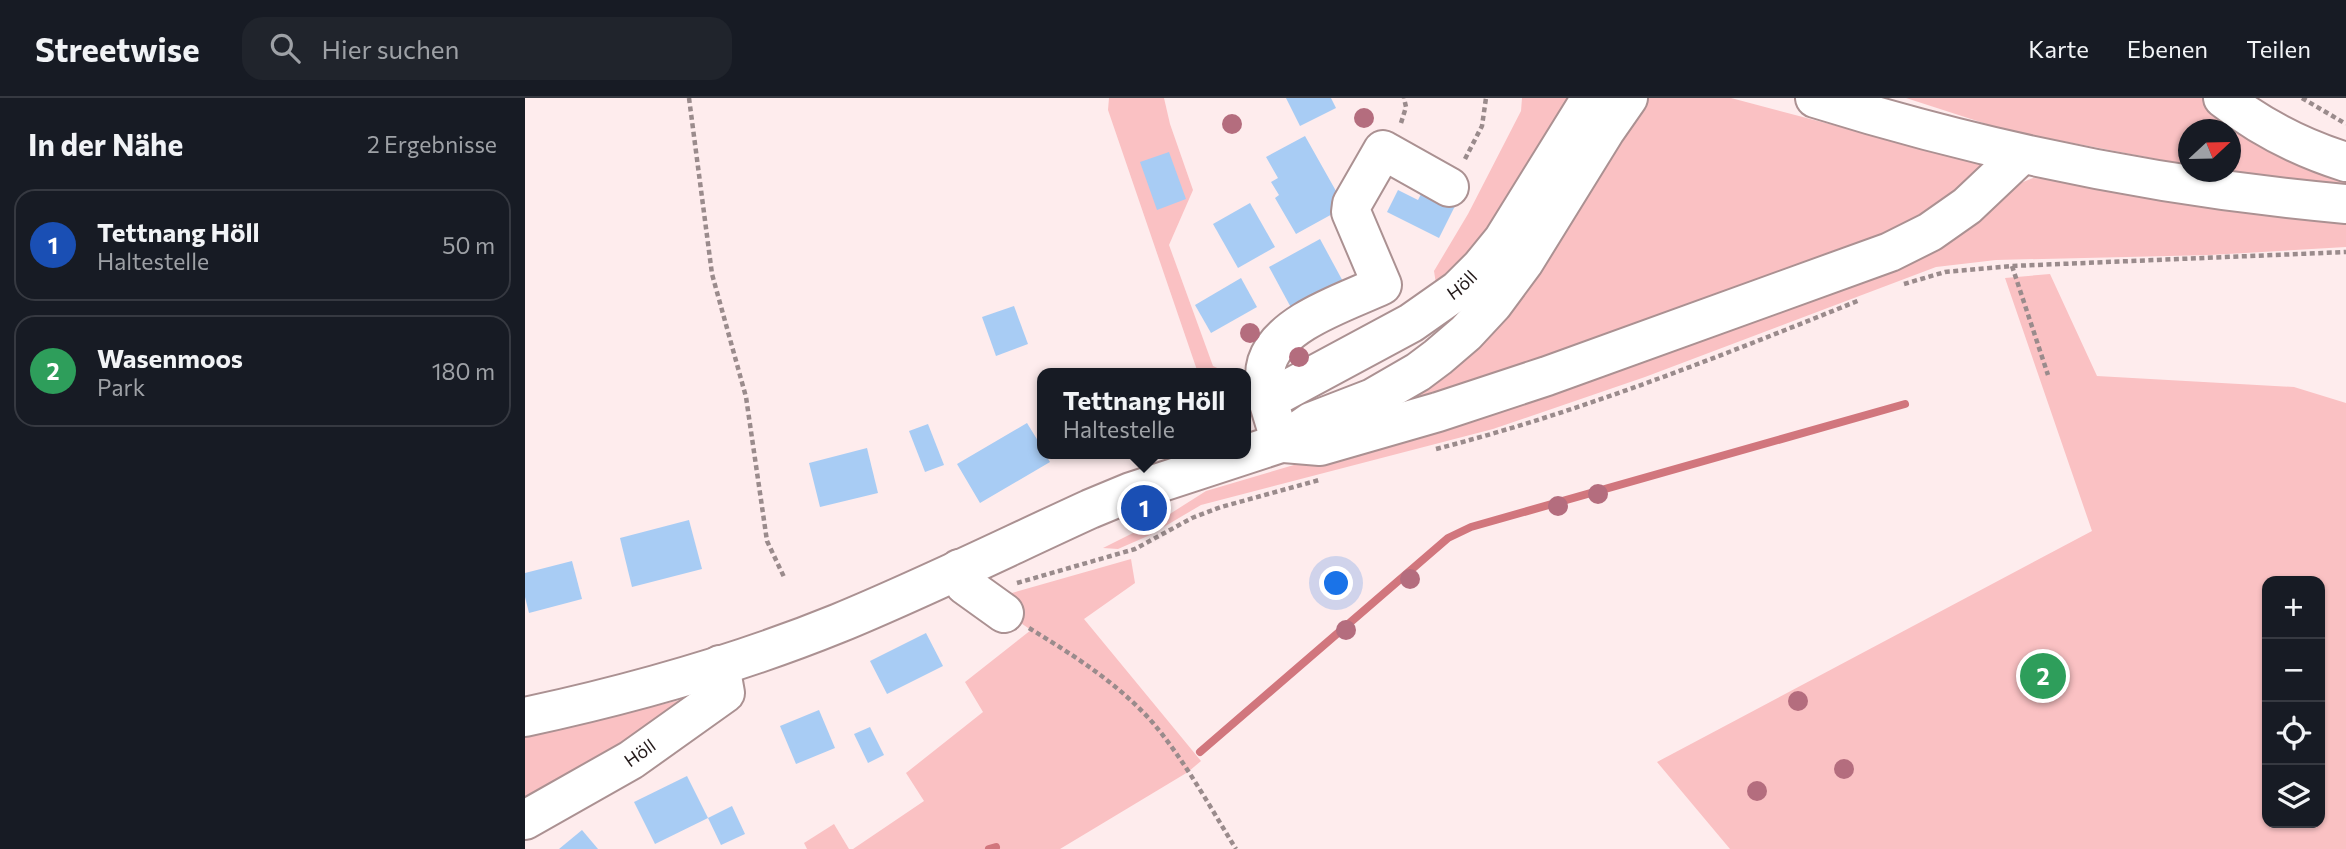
<!DOCTYPE html>
<html lang="de">
<meta charset="utf-8">
<style>
body{margin:0;font-family:Commissioner,sans-serif;background:#20242c;color:#f1f3f6}
.controls{position:absolute;right:21px;bottom:21px;display:grid;overflow:hidden;border-radius:14px;box-shadow:0 2px 5px #0004}
.controls button{width:63px;height:63px;display:grid;place-items:center;padding:0;border:0;border-bottom:2px solid #363941;background:#171b24;color:#f1f3f6;font:35px sans-serif}
.compass{position:absolute;left:1653px;top:21px;width:63px;height:63px;border-radius:50%;background:#171b24;box-shadow:0 2px 5px #0004;rotate:68deg}
.you{position:absolute;left:812px;top:486px;width:24px;height:24px;margin:-18px;border:5px solid #fff;border-radius:50%;background:#1a73e8;box-shadow:0 0 0 10px #1a73e833}
.badge{display:grid;place-items:center;width:46px;height:46px;border-radius:50%;background:#d93025;color:#fff;font-size:23px;font-weight:700}
.pin{position:absolute;translate:-50% -50%;border:4px solid #fff;box-shadow:0 2px 7px #0006}
.popup{position:absolute;left:512px;top:270px;width:214px;height:91px;box-sizing:border-box;display:grid;place-content:center;border-radius:14px;background:#171b24;filter:drop-shadow(0 2px 5px #0005);font-size:23px;white-space:nowrap;color:#9ea1a6}
.popup b{font-size:26px;color:#f1f3f6}
.popup::after{content:'';position:absolute;left:50%;top:100%;margin-left:-14px;border:14px solid transparent;border-top-color:#171b24}
.list{margin:0;padding:0;list-style:none}
h2{display:flex;justify-content:space-between;align-items:center;height:91px;margin:0;padding:0 28px;font-size:30px}
h2 small{font-size:23px;font-weight:400;color:#9ea1a6}
.list li{display:grid;grid-template-columns:46px 1fr auto;gap:21px;align-items:center;box-sizing:border-box;height:112px;margin:0 14px 14px;padding:0 14px;border:2px solid #363941;border-radius:21px}
.list b{display:block;font-size:26px;white-space:nowrap}
.list p{margin:0;font-size:23px;white-space:nowrap;color:#9ea1a6}
.list em{font-size:23px;font-style:normal;color:#9ea1a6}
.icon{flex:none;width:38px;height:38px;fill:none;stroke:currentColor;stroke-width:2;stroke-linecap:round;stroke-linejoin:round}
.map{position:relative;flex:none;width:1821px;height:751px;overflow:hidden}
header{display:flex;align-items:center;gap:42px;box-sizing:border-box;height:98px;padding:0 35px;background:#171b24;border-bottom:2px solid #363941}
header strong{font-size:33px}
nav{display:flex;gap:38px;margin-inline-start:auto;font-size:24px}
.search{width:490px;height:63px;background:#20242c;display:flex;align-items:center;gap:18px;box-sizing:border-box;padding:0 24px;border-radius:21px;color:#9ea1a6;font-size:26px}
main{display:flex}
aside{flex:1;background:#171b24}
.map>svg:first-child{display:block}
.green{fill:#fac1c3;fill-rule:evenodd}
.lines{fill:none;stroke-linecap:round;stroke-linejoin:round}
.stream{stroke:#d1767d;stroke-width:8}
.building{fill:#a8ccf4}
.minor-casing{stroke:#ab9192;stroke-width:42}
.major-casing{stroke:#ab9192;stroke-width:42}
.path{stroke:#9a8b8c;stroke-width:4.5;stroke-dasharray:5 3.5;stroke-linecap:butt}
.minor{stroke:#fff;stroke-width:38}
.major{stroke:#fff;stroke-width:38}
.tree{fill:#b46d7e}
.labels{text-anchor:middle;stroke-width:5;stroke-linejoin:round;paint-order:stroke}
.street-label{font-size:18px;fill:#231919;stroke:#fefefe}
</style>
<header>
<strong>Streetwise</strong>
<div class="search"><svg class="icon" aria-label="search" viewBox="0 0 24 24"><circle cx="10" cy="10" r="6"/><path d="M15 15l6 6"/></svg>Hier suchen</div>
<nav><a>Karte</a><a>Ebenen</a><a>Teilen</a></nav>
</header>
<main>
<aside>
<h2>In der Nähe<small>2 Ergebnisse</small></h2>
<ul class="list">
<li><span class="badge" style="background:#1a4fb4">1</span><div><b>Tettnang Höll</b><p>Haltestelle</p></div><em>50 m</em></li>
<li><span class="badge" style="background:#2e9e5b">2</span><div><b>Wasenmoos</b><p>Park</p></div><em>180 m</em></li>
</ul>
</aside>
<div class="map">
<svg width="1821" height="751" viewBox="0 0 1821 751">
<rect width="100%" height="100%" fill="#feeced"/>
<!-- green -->
<g class="green">
<polygon points="584,0 639,0 645,26 668,92 644,147 688,268 703,275 673,275 583,12"/>
<polygon points="997,0 1051,0 987,116 913,199 909,173 943,116 996,13"/>
<polygon points="1124,0 1206,0 1468,69 1386,133 892,305 889,294"/>
<polygon points="1381,0 1683,0 1821,75 1821,89 1706,74 1706,32 1664,32 1663,67 1480,32"/>
<polygon points="1508,80 1551,83 1664,106 1821,123 1821,149 1685,157 1471,162 1411,169 1120,279 968,331 676,407 625,437 593,451 578,450 640,419 681,393 830,349"/>
<path d="M1525,176L1572,278L1769,289L1821,305V751H1205L1132,664L1567,433L1480,180ZM1742,483H1795V725H1742Z"/>
<polygon points="606,461 610,485 559,521 676,663 663,674 535,751 328,751 399,703 381,675 458,614 440,584 506,532 462,502"/>
<polygon points="168,599 0,710 0,639"/>
<polygon points="309,726 324,751 282,751 279,745"/>
</g>
<g class="lines">
<!-- stream -->
<g class="stream">
<polyline points="675,654 923,440 946,429 1380,306"/>
<polyline points="464,751 471,749"/>
</g>
</g>
<!-- building -->
<g class="building">
<polygon points="761,0 806,0 811,10 775,28"/>
<polygon points="780,38 820,109 771,136 750,100 754,97 746,84 753,80 741,59"/>
<polygon points="644,54 661,101 632,112 615,64"/>
<polygon points="873,92 893,102 898,92 930,108 914,140 862,114"/>
<polygon points="725,105 750,149 713,170 688,126"/>
<polygon points="795,141 821,189 770,217 744,169"/>
<polygon points="716,180 732,209 686,235 670,207"/>
<polygon points="489,208 503,246 471,258 457,219"/>
<polygon points="502,325 518,351 518,356 520,356 525,364 455,405 432,366"/>
<polygon points="403,326 419,367 400,374 384,333"/>
<polygon points="342,350 353,395 295,409 284,365"/>
<polygon points="164,422 177,471 107,489 95,440"/>
<polygon points="47,463 57,501 4,515 0,499 0,475"/>
<polygon points="401,535 418,568 362,596 345,563"/>
<polygon points="294,612 310,650 271,666 255,628"/>
<polygon points="345,629 359,657 343,665 329,636"/>
<polygon points="162,678 183,720 130,746 109,704"/>
<polygon points="207,708 220,736 196,747 183,720"/>
<polygon points="57,732 73,751 34,751"/>
</g>
<g class="lines">
<defs>
<g id="minor">
<path d="M743,302C741,289 738,277 742,264C755,224 821,204 857,187L826,114L827,106L858,52L924,89"/>
<path id="s1" d="M756,345L743,302L886,225L933,192L956,169L978,142L1066,0"/>
<polyline points="434,471 440,487 479,515"/>
<path id="s2" d="M0,722L106,662L200,595L195,567"/>
</g>
<g id="major">
<path d="M1290,0C1463,54 1640,90 1821,106"/>
<path d="M1698,0C1735,29 1776,50 1821,64"/>
<polyline points="759,345 795,348 913,314 1022,278 1365,154 1405,134 1442,108 1496,57"/>
<path d="M0,619C107,596 213,566 314,525C399,490 482,449 565,411L606,394L756,345L786,324L848,300L893,274L913,259L941,235L968,206L999,164L1080,33L1103,0"/>
</g>
</defs>
<!-- minor casing -->
<use href="#minor" class="minor-casing"/>
<!-- major casing -->
<use href="#major" class="major-casing"/>
<!-- path -->
<g class="path">
<polyline points="164,0 187,176 221,299 242,443 259,479"/>
<polyline points="1777,0 1821,26"/>
<polyline points="876,25 881,9 879,0"/>
<polyline points="940,61 957,28 961,0"/>
<polyline points="1487,168 1523,277"/>
<polyline points="1379,186 1420,174 1487,168 1821,154"/>
<path d="M911,351C1056,314 1196,258 1335,202"/>
<polyline points="492,485 610,451 667,420 696,409 794,382"/>
<path d="M504,530C548,557 593,585 628,625C660,663 685,709 711,751"/>
</g>
<!-- minor -->
<use href="#minor" class="minor"/>
<!-- major -->
<use href="#major" class="major"/>
</g>
<!-- trees -->
<g class="tree">
<circle cx="839" cy="20" r="10"/>
<circle cx="707" cy="26" r="10"/>
<circle cx="725" cy="235" r="10"/>
<circle cx="774" cy="259" r="10"/>
<circle cx="1073" cy="396" r="10"/>
<circle cx="1033" cy="408" r="10"/>
<circle cx="885" cy="481" r="10"/>
<circle cx="821" cy="532" r="10"/>
<circle cx="1273" cy="603" r="10"/>
<circle cx="1319" cy="671" r="10"/>
<circle cx="1232" cy="693" r="10"/>
</g>
<g class="labels">
<!-- street labels -->
<g class="street-label">
<text dy="6" stroke="none"><textPath href="#s1" startOffset="271">Höll</textPath></text>
<text dy="6" stroke="none"><textPath href="#s2" startOffset="133">Höll</textPath></text>
</g>
</g>
</svg>
<div class="controls">
<button>+</button>
<button>−</button>
<button><svg class="icon" aria-label="locate" viewBox="0 0 24 24"><circle cx="12" cy="12" r="6"/><path d="M12 2v4M12 18v4M2 12h4M18 12h4"/></svg></button>
<button><svg class="icon" aria-label="layers" viewBox="0 0 24 24"><path d="M12 4l9 5-9 5-9-5zM3 14l9 5 9-5"/></svg></button>
</div>
<svg class="compass" viewBox="-18 -18 36 36"><path d="M0-13l5 13h-10z" fill="#e53935"/><path d="M0 13l5-13h-10z" fill="#9ea1a6"/></svg>
<div class="you"></div>
<div class="pin badge" style="left:619px;top:410px;background:#1a4fb4">1</div>
<div class="popup"><b>Tettnang Höll</b>Haltestelle</div>
<div class="pin badge" style="left:1518px;top:578px;background:#2e9e5b">2</div>
</div>
</main>
